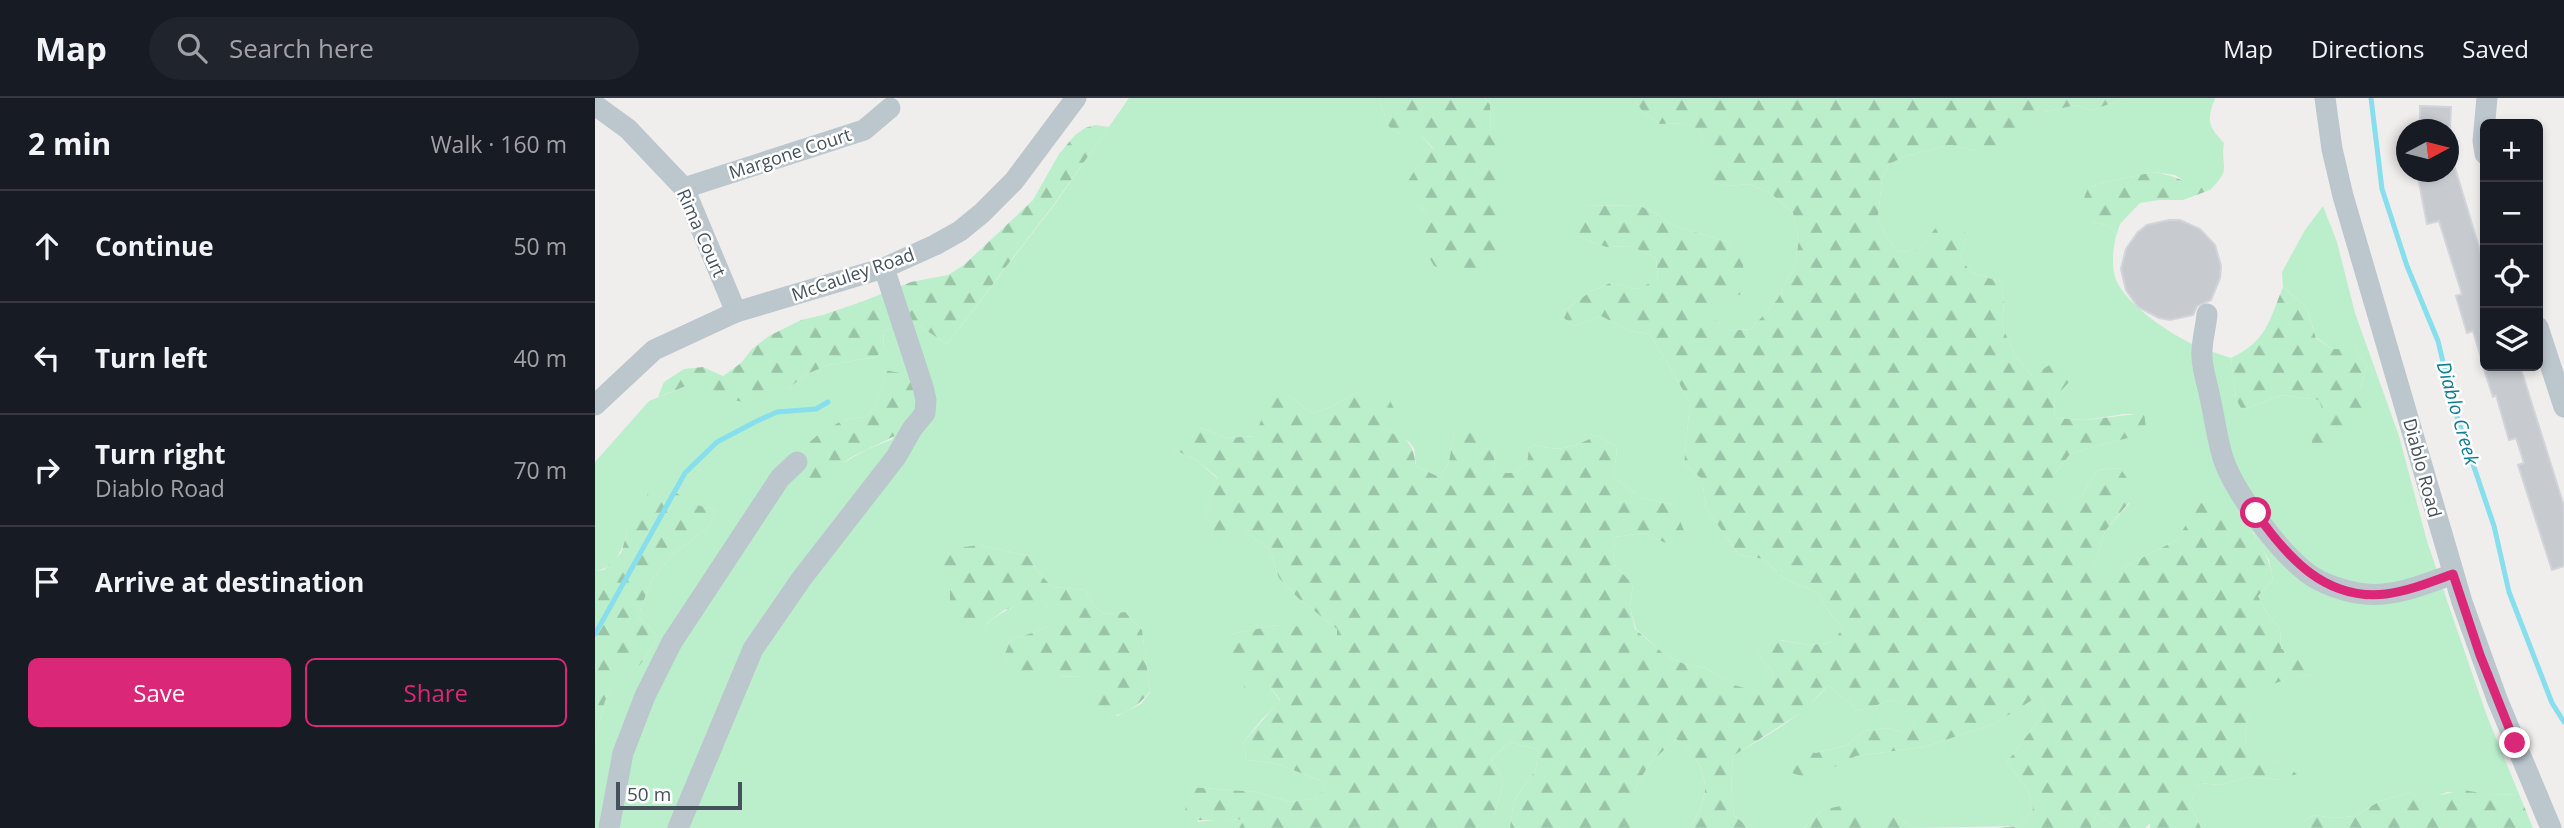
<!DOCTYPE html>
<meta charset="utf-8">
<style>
body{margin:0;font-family:"Open Sans",sans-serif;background:#20242c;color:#f1f3f6}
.controls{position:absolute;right:21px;top:21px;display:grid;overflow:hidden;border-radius:10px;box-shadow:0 4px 10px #0003}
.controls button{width:63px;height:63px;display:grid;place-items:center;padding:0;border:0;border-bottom:2px solid #363941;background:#171b24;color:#f1f3f6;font:35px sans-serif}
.compass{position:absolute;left:1801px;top:21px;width:63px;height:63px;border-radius:50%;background:#171b24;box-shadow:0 4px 10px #0003;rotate:83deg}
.scale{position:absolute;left:21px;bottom:18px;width:126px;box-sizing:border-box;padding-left:7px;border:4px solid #45525b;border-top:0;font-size:19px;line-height:24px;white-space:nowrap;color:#45525b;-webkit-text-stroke:5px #fff;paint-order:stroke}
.stop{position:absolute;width:21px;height:21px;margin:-16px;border:5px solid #db2777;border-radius:50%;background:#fff}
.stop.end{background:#db2777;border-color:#fff;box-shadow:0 2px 7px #0008}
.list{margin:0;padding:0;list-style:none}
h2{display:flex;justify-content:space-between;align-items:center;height:91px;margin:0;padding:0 28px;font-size:30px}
h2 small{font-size:23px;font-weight:400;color:#9ea1a6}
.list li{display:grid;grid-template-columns:46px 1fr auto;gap:21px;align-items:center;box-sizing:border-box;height:112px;padding:0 28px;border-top:2px solid #363941}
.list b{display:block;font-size:26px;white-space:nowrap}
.list p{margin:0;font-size:23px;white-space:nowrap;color:#9ea1a6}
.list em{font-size:23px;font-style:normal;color:#9ea1a6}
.actions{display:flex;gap:14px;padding:21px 28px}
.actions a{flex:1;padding:16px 0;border:2px solid #db2777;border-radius:10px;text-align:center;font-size:24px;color:#db2777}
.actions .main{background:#db2777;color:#fff}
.icon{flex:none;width:38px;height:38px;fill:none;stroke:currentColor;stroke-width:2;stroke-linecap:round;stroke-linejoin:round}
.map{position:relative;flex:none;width:1969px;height:730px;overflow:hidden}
header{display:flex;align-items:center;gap:42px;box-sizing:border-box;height:98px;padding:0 35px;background:#171b24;border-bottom:2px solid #363941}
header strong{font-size:33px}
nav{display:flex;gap:38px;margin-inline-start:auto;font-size:24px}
.search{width:490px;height:63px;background:#20242c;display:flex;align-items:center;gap:18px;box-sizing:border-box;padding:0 24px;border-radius:38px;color:#9ea1a6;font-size:26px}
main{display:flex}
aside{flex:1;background:#171b24}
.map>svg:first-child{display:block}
.grass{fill:#bbefcb;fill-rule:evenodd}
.forest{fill:url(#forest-firs)}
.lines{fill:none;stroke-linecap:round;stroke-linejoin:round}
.stream{stroke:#87deec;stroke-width:5}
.building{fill:#c7cbd0;stroke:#d1d4d9;stroke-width:2}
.minor{stroke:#bbc6cd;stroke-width:21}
.route{stroke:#db2777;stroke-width:9}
.labels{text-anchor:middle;stroke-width:5;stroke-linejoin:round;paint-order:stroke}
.street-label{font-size:18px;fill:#45525b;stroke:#fff}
.water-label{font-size:19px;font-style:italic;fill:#0c7e91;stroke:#fff}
</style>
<header>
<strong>Map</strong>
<div class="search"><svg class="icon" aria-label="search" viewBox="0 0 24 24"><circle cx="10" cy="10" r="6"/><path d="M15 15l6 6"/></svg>Search here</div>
<nav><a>Map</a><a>Directions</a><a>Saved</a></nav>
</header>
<main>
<aside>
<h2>2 min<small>Walk · 160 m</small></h2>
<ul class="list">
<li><svg class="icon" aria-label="ahead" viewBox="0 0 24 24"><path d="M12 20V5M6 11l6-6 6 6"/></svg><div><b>Continue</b></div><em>50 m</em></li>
<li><svg class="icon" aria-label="left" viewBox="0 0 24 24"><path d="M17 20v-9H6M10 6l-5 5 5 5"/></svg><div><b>Turn left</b></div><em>40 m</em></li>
<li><svg class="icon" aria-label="right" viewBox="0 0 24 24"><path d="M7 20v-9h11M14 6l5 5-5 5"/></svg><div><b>Turn right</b><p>Diablo Road</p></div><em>70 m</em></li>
<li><svg class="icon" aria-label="arrive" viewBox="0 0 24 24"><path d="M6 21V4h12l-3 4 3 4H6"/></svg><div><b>Arrive at destination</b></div></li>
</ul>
<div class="actions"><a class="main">Save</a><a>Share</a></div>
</aside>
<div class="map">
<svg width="1969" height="730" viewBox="0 0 1969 730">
<defs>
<pattern id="forest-firs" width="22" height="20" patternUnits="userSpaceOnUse" patternTransform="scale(1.75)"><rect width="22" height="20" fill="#bbefcb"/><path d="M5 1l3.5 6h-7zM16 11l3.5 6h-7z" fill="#9ac4a8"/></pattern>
</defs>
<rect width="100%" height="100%" fill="#f0eded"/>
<!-- grass -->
<g class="grass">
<path d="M534,0H783L794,29L807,37H826L838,51L820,72L822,108L832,114L904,52L896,38L895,7L890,0H1038L1048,14L1065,26L1091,25L1106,34L1117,85L1133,88L1155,86L1179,98L1198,115L1204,142L1200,166L1182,202L1156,231L1134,233L1113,217L1132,200L1136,145L1076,127L1059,114L1042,107L988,108L979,137L1011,149L1036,148L1061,160L1063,182L1043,191L1014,185L995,194L974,209L969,220L978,228L1006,218L1035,233L1055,236L1095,304L1089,366L1107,381L1111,410L1144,457L1168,461L1191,482L1222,494L1233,513L1248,531L1235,545L1214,547L1186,542L1161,554L1179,575L1171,597L1139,587L1111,570L1089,566L1069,556L1041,531L1035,509L1038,486L1018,466L1020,439L1048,435L1073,446L1079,407L1046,400L1019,379L1022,349L1002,337C978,350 966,354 939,347L934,350L932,366L919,375H899L900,350L859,335L854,364L844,379L821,368L819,350L814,344L786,330L766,292L736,309L717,315L691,296L661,338L632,340L604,329L578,351L601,362L622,380L611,417L650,434L674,451L684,480L703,500L742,531V553L682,527L636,536L629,565L674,587L685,603L667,621L648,645L652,662L683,666L731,685L725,700L696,704L661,694L594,689L603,724L628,721L649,722L644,730H0V644L10,603L23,576L45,567L64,539L43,518L56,483L79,455L115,428L120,411L102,408L84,398L33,432C28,449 21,471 0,473V364L54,303L91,288L192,292L210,277L233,267L281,259L289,250L288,233L318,224L352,246L460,106ZM290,273L298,341L271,352L248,365V322L270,319L282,307ZM385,447L433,458L441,471L457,489L490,492L498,507L509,516L530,514L547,532L555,594L546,606L522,618L502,585L492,578L447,579L426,574L409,558L416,541L441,534L465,523C461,519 458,512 454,510C431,495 404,516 387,529L355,525V492Z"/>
<path d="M1531,0H1620C1612,22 1612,27 1629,45C1625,71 1638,69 1615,92L1595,87L1580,77L1559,74L1510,84L1493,90L1497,124L1515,128L1521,138C1518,152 1516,168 1521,182C1531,206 1576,237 1600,247C1612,252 1624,256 1636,260L1641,301L1647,312L1687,297L1724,302L1743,342L1755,325L1772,268L1759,251H1737L1721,239L1711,209L1688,189L1687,174L1710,132L1728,108L1742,144L1760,215L1804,338L1832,443L1857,517L1892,618L1924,696L1896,697L1852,694L1838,700L1826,701L1814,695L1785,703L1760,718L1739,720L1719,717L1708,724V730H1606L1595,706L1605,685L1624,687L1655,679L1686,682L1701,676L1676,660L1650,648C1653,591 1665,585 1719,576L1686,551L1685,531L1670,512L1663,498L1678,482L1674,462L1658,434L1590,430L1582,442L1529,469L1511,483L1499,468L1510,433L1534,406L1525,370L1502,372L1486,399L1465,403L1458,378L1476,355L1533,340L1549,316H1529L1491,322L1459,320L1460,299L1437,278L1420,257L1407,228L1409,205L1406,184L1376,174L1365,160L1371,140L1345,125L1324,152L1303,154L1290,136L1283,119L1287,80L1294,66L1311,58L1355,47L1380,53L1450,14L1481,7L1495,13Z"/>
<path d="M1233,587L1264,613L1297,602L1315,608L1320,625L1311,635L1292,630L1269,633L1252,647L1221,655L1241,666L1261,658L1329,649L1399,626L1445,596L1450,614L1412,664L1433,692L1438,711L1424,728L1318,730L1305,720L1227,712L1209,730H1154L1139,717L1136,696L1138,658C1171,638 1209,618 1233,587Z"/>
<path d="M1081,641C1096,649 1108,669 1110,687C1111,702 1102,718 1095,730H1039V693L1054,666Z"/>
<polygon points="915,644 944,652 940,673 919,702 915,730 898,730 898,721 909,682 896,661"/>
<polygon points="1502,714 1521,730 1496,730"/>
</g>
<!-- forest -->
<g class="forest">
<path d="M783,0H890L895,7L896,38L904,51L901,166C881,177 860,176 839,168L819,133L832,114L822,108L808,91L820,72L838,50L826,37H807L794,29Z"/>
<path d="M1038,0H1531L1495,13L1481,7L1450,14L1428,28L1403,49L1380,53L1355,47L1311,58L1294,66L1287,80L1283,119L1290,136L1303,154L1324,152L1345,124L1367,118L1371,140L1365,160L1376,174L1406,184L1409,205L1407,228L1420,257L1437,278L1467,259L1479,279L1460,299L1459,320L1491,322L1549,315L1551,329L1533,340L1476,355L1458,378L1466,402L1486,399L1502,372L1525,370L1542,395L1510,433L1499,468L1511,482L1529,469L1582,442L1603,406L1625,401C1652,427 1671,443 1678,482L1663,498L1670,512L1685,531L1686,551H1715L1719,576C1667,585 1653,592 1650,647L1676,660L1702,676L1686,682L1655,679L1624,687L1605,685L1595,706L1606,730H1555V725L1550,730H1521L1502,714L1496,730H1401L1424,728L1438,711L1433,692L1412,664L1450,614L1445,597L1399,626L1329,649L1261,658L1216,681L1197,675L1193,650L1221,655L1252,647L1269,633L1292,630L1311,635L1320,625L1314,608L1297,602L1264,613L1233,587L1210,612L1138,658L1136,696L1139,717L1154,730H1095C1102,718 1111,702 1110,688C1109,670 1096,649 1081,641L1054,666L1039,693V730H915L919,702L940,673L944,652L915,644L896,661L909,682L898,721V730H644L649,722C628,720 609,725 589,720L594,689L661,694L696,704L724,700L731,685L683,666L652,662L648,645L685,602L674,587L650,593L646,575L629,565L615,552L636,536L682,527L712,529L742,552V531L703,500L684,480L674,451L650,434L622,443L611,417L622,379L601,362L578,351L584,328L604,329L632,340L660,338L678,292L691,296L717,315L736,309L766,292L791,294L801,315L786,330C810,342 817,339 821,368L844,379L854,364L859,334L884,328L896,334L900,350L899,375H919L932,366L934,350L939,347C966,354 978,350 1002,337L1022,349L1019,379L1046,400L1079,407L1089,433L1073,446L1048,435L1020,439L1018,466L1038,486L1035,509L1040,531L1069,556L1089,566L1111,570L1139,587L1171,596L1179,575L1161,554L1158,538L1214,547L1235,545L1248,531L1233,513L1222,494L1191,482L1168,461L1144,457L1111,410L1107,381L1089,366L1095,304L1055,236L1035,233L1006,218L978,228L969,220L974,209L995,194L1015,185L1043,191L1063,181L1061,160L1036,148L1011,149L979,137L969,125L988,108L1042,107L1059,114L1076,127L1136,145L1148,167L1151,195L1132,200L1114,217L1134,233L1156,231L1182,202L1200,166L1204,142L1198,115L1179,98L1155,86L1133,88L1116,85L1106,34L1090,25L1065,26L1048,14Z"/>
<polygon points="500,27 514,29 460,105 352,246 318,224 288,233 289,251 281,259 233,267 210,277 192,292 173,302 149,304 117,298 108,290 91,288 63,299 69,284 89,271 108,269 128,278 146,265 157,251 174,238 206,222 228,217 266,204 316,184 353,177 369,167 438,102 464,56 480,37 490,30"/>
<path d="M1559,74C1580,77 1595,87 1615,92L1588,102H1564L1545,105L1525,126L1521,138L1515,128L1497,124L1485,110L1493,90L1510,84Z"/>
<path d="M1688,189L1711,209L1721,240L1737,251H1759L1772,268L1765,291L1770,309L1743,342L1730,350L1717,345L1714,326L1728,314L1724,302L1687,297L1647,312L1641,301L1636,260C1672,243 1674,223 1688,189Z"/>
<path d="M290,272L311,276C314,283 319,289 321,296C335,337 268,347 247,366C240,372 235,381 229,387L209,384L199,371L202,355L224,336L248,322L270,319L282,307Z"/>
<path d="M70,385C86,400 98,408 120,411L115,428L79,455L56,483L43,518L64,539L45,567L23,577L10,603L0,644V473L9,472L26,455L33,432L53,395Z"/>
<path d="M385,447L433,458L441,471L457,489L490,492L498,507L509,516L530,514L547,532L555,593C543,610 527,618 506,620L494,606L502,585C480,569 449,588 425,574C420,570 414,563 409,558L416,541L441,534L464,523L453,509L433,505L409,512L387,529L362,536L355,525V492L338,466L352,451Z"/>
<polygon points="1869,692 1896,697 1924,696 1938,730 1708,730 1708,724 1719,717 1739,720 1760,718 1785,703 1814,695 1827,701"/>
<polygon points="1250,707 1305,720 1318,730 1209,730 1227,712"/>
</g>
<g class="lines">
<!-- stream -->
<g class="stream">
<polyline points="1776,0 1787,91 1812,168 1843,243 1859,310 1899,428 1914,494 1957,605 1969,624"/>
<polyline points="0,536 90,375 122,344 162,323 182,314 221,311 233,304"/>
</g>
</g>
<!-- building -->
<g class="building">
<polygon points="1825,8 1856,9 1855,32 1825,32"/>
<polygon points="1860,70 1890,169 1890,263 1887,263 1878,233 1872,235 1861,198 1867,196 1844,123 1832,126 1823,79 1853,74 1853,71"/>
<polygon points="1574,122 1585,122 1605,131 1620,147 1626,168 1625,180 1616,202 1602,208 1598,217 1575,222 1564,220 1543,209 1531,192 1526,171 1531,151 1543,134 1552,127"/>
<polygon points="1888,268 1925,268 1969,408 1969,468 1957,472 1923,367 1929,365 1921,340 1914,342 1901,297 1898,299"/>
</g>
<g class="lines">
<!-- minor -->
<g class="minor">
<polyline points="1730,0 1737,51 1748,98 1867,504 1902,601 1956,730"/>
<polyline points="0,7 33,31 89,90 141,214"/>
<polyline points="1890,56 1888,43 1892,0"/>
<polyline points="89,90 269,32 295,10"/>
<path d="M1612,216C1611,230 1606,245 1607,258C1607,272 1613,287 1615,300C1620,321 1622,343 1629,363C1641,396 1683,452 1711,474C1726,486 1751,494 1770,496C1800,499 1830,486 1858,476"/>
<polyline points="1943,229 1969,309"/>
<polyline points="0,307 59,252 141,214 289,170 340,147 365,133 387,115 419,83 481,0"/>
<polyline points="14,730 28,655 50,598 77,544 185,380 202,364"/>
<polyline points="83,730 158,551 207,480 301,359 317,331 330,315 331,302 328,289 289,170"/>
</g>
</g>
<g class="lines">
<!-- route -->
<path class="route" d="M1661,415C1692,459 1730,503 1791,496C1814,493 1836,484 1858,476L1885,557L1920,645"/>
</g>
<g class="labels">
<!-- street labels -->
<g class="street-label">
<text transform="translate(195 56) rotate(-18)" y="6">Margone Court</text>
<text transform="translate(106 135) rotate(66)" y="6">Rima Court</text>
<text transform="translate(258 177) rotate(-19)" y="6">McCauley Road</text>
<text transform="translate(1827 370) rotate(75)" y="6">Diablo Road</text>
</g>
<!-- water labels -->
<g class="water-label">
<text transform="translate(1863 315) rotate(74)" y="7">Diablo Creek</text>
</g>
</g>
</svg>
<div class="controls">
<button>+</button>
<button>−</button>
<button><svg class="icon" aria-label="locate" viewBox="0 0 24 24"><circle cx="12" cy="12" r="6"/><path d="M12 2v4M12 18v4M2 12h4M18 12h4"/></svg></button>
<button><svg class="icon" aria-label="layers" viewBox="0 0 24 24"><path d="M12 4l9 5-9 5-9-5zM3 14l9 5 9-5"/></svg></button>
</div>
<svg class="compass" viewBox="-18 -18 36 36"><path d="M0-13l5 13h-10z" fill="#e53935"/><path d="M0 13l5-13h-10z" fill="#9ea1a6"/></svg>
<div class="scale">50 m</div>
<div class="stop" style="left:1661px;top:415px"></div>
<div class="stop end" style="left:1920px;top:645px"></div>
</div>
</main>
